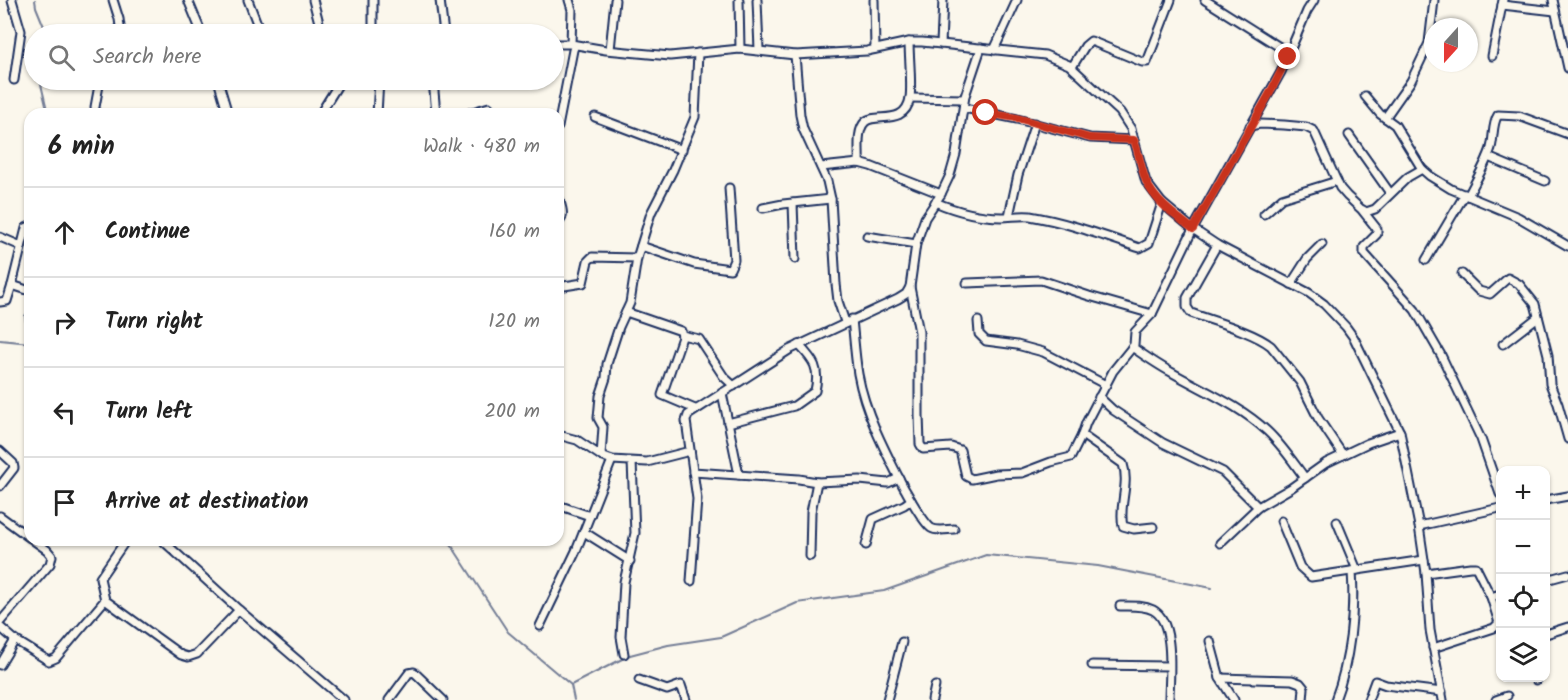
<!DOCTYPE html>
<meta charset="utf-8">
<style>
body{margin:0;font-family:Kalam,sans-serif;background:#f6f6f6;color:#222}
.controls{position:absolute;right:18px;bottom:18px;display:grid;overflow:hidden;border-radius:12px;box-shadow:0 2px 4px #0004}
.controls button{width:54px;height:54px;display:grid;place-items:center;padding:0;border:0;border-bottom:2px solid #e0e0e0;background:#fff;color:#222;font:30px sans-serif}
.compass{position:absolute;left:1424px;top:18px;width:54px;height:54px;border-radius:50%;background:#fff;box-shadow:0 2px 4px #0004;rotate:201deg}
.stop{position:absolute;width:18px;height:18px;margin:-14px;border:4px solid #c8321e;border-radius:50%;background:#fff}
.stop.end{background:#c8321e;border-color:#fff;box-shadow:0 2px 6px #0008}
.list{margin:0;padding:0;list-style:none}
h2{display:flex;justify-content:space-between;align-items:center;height:78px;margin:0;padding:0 24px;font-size:26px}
h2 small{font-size:20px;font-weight:400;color:#767676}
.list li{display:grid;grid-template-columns:39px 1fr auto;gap:18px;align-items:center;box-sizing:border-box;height:90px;padding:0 24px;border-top:2px solid #e0e0e0}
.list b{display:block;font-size:22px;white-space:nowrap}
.list em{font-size:20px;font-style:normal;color:#767676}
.icon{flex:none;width:33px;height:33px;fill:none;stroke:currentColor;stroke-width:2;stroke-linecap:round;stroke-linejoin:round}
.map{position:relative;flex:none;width:1568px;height:700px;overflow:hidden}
.search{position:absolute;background:#fff;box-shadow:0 2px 4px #0004;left:24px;top:24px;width:540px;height:66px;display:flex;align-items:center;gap:15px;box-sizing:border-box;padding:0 21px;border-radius:33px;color:#767676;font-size:22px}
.panel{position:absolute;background:#fff;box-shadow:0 2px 4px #0004;left:24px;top:108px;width:540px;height:438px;border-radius:18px}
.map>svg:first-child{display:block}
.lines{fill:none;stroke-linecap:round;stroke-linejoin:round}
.stream{stroke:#747e96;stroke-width:2}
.minor-casing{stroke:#1b2f5e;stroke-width:11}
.minor{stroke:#fbf7ec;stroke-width:7}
.route{stroke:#c8321e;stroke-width:8}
</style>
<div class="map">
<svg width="1568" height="700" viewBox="0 0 1568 700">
<rect width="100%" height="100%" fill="#fbf7ec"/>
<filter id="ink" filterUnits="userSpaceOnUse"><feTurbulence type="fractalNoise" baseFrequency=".0167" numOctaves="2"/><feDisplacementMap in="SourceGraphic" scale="12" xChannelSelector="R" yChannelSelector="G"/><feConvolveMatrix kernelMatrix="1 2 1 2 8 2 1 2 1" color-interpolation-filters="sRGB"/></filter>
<g filter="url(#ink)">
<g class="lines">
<!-- stream -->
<g class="stream">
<polyline points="35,0 36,7 47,34"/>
<polyline points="40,80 48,114"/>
<polyline points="0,340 30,343"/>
<polyline points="29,343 25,316 30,310"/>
<polyline points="448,540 508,632 571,685 574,700"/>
<polyline points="571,685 630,655 668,645 721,637 797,603 884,591 986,555 1098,566 1212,588"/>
</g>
<defs>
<g id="minor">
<polyline points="12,0 21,31 14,80"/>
<polyline points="113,0 119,19 121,34"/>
<polyline points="188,0 202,34"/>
<polyline points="248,0 261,34"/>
<polyline points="313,0 322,34"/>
<polyline points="373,0 373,34"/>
<polyline points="440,0 444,34"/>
<polyline points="569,0 572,10 571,44 606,50 670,56 740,49 795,55 867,51 909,42 922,42 1045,55 1069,65 1120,112 1131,129 1146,182 1162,203 1193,229 1217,245 1309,293 1324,304 1346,327 1354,338 1400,432 1419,526 1426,573 1430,630 1443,700"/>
<polyline points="739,0 740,49"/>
<polyline points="757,0 759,50"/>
<polyline points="874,0 875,49"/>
<polyline points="1205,0 1289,53"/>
<polyline points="1553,0 1568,68"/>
<polyline points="1502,5 1555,11"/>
<polyline points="554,44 571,44"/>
<polyline points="941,44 943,0"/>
<polyline points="610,50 615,0"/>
<polyline points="994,50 1017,0"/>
<polyline points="795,55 800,115 803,129 827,181 831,199 836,284 838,301 845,322"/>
<polyline points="1492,56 1503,0"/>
<polyline points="1072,67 1085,46 1091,41 1142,62 1147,62 1171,0"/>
<polyline points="218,80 228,114"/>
<polyline points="433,80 436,114"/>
<polyline points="1365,96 1380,114 1395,125 1422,169 1430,176 1451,189 1518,217 1568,246"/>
<polyline points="910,98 964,99"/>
<polyline points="95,107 100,80"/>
<polyline points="964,108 1017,119 1090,138 1134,140"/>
<polyline points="320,114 341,80"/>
<polyline points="377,114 379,80"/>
<polyline points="466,114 489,107"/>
<polyline points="595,117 682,150"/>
<polyline points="1385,118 1411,81 1429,43 1434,0"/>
<polyline points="1250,126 1260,124 1284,125 1306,127 1314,131 1340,188 1347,196 1362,210 1377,229 1377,234 1364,247 1364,253 1415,310 1441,355 1481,439 1500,494"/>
<polyline points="558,127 573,50 575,45"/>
<polyline points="1349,135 1390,193"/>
<polyline points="1488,157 1545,181"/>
<path d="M859,163C860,152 856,131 865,122C875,112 905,127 910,98C912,84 909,57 909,42"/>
<polyline points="821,167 859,163 870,166 941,194"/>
<path d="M558,195C560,204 567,216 558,222"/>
<path d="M1468,196C1476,180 1486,164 1491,148C1494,137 1492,124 1498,115L1519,116L1568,134"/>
<path d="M935,202C956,211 979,217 1002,217C1011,217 1020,215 1030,216C1067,222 1104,236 1140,248L1149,243L1162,203"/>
<polyline points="793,203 795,259"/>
<polyline points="763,208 783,204 831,199"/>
<polyline points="1363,210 1366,212 1375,209 1408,177 1422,169"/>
<polyline points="1264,214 1282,198 1337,181"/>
<polyline points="1009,216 1018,175 1035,123"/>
<polyline points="867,236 916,244"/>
<polyline points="0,237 21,246"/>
<path d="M1217,245L1187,298V307L1191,313C1213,321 1254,332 1271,346L1300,382L1318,418L1343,455"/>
<polyline points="641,246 694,264 730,269 734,260 729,188"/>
<polyline points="1426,260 1465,194"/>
<polyline points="1462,274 1479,291 1490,294 1508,278 1519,284 1535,304 1548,355 1550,384 1558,404 1568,439"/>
<polyline points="967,283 1041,280 1089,296 1152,314"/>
<polyline points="1291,284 1307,259 1322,244"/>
<polyline points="12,285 26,228 30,226"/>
<polyline points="558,287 583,283 588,261 592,257 637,258"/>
<polyline points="910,287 919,332 919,415 920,444 923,449 951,447 960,450 966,476 972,479 996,474 1022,473 1051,462 1071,457 1082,435 1086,423 1113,371 1134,345 1135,332 1152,314 1193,229 1281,72 1307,11 1314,0"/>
<polyline points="0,302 7,301 12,285 30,291"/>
<polyline points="626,312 681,331 682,337 662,395 695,409"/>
<path d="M852,319C854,338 855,356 858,374C865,413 885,451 903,486C909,496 922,521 931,528C937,532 948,529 954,529"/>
<polyline points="978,321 979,334 986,341 1017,345 1043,352 1106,385"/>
<polyline points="682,335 699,339 724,377 734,386"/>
<polyline points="1503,344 1538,317"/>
<path d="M1132,347C1145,356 1158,365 1171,372C1204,391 1239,405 1267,431C1282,445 1293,462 1305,478"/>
<polyline points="722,393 739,475"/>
<polyline points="1099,397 1113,410 1163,443 1223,472 1258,507"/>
<path d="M728,423L794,406L815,391C820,368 814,361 799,345"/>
<polyline points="558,435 577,440 601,456 612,460 647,462 690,451"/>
<path d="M1082,435L1123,464C1130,485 1118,506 1123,526L1134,529L1153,527"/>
<polyline points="0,451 13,463 14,468 0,486"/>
<polyline points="601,456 603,427 598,418 600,396 606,378 607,364 619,327 630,303 637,258 651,213 673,170 695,117 698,53"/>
<polyline points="693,472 799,479 817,482 860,480 888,483 899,478"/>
<polyline points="1546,500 1568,496"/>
<polyline points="558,505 590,516"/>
<polyline points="0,516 30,538"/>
<polyline points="1281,521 1300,567 1311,577 1424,560"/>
<polyline points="1337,522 1357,570"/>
<polyline points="1419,526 1500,508"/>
<polyline points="584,532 630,561"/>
<polyline points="162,540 239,610 344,700"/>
<polyline points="1220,543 1258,507 1291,488 1326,463 1368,443 1400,432"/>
<polyline points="866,545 873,519 904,505 911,500"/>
<polyline points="810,556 811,512 817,482"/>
<polyline points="1426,573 1470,567 1476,567 1491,597 1499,623 1494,628 1433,648"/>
<polyline points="1546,580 1568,574"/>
<polyline points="691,581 697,499 686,421 688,415 789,350 898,299 906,294 910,287 916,244 925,218 941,194 950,175 956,154 965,96 981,48"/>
<polyline points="1491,597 1500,594"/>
<polyline points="105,600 181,655 188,657 197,654 239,610"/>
<path d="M1120,606C1131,606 1143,605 1153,610C1176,622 1169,678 1169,700"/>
<polyline points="0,622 50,564 52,556 47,550 33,540"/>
<polyline points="540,626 576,551 612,460"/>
<polyline points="0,627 15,640 49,661 56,658 105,600 100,578 126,540"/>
<polyline points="1546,634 1568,627"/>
<polyline points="1210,641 1220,678 1234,700"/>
<polyline points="624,654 621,637 624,582 635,533 632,462"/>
<polyline points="0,665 15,640"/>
<polyline points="1092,665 1169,666"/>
<polyline points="1220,678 1292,680 1300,683 1304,688 1303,700"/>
<polyline points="1536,678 1536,680"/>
<polyline points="639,680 667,690 681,685 686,700"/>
<polyline points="389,700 409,673 414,672 443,700"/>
<polyline points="887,700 902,642"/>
<polyline points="932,700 935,686"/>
<path d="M1335,700C1350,661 1355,612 1352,571"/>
<polyline points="1368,700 1375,681 1386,685 1442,692"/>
<polyline points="1496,700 1507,696"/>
</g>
</defs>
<!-- minor casing -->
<use href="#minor" class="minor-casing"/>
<!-- minor -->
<use href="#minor" class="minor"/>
</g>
</g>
<g class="lines" filter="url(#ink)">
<!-- route -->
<path class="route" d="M986,113L1017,118L1090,138L1134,140C1139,153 1141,168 1146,181C1155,202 1176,216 1193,229L1270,93L1288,57"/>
</g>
</svg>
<div class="controls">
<button>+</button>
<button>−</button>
<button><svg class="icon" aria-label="locate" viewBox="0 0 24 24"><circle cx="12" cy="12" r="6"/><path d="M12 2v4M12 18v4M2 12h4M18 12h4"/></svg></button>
<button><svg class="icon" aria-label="layers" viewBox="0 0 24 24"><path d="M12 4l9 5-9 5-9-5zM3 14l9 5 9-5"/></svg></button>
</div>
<svg class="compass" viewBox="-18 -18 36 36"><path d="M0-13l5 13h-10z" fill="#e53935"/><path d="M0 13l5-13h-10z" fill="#767676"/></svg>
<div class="stop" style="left:986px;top:113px"></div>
<div class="stop end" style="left:1288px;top:57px"></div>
<div class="search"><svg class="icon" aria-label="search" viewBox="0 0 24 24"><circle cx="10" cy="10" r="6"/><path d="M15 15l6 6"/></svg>Search here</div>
<section class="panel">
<h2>6 min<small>Walk · 480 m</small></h2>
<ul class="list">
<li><svg class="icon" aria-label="ahead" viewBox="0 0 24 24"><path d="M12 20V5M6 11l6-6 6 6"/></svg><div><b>Continue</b></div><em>160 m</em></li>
<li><svg class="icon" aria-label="right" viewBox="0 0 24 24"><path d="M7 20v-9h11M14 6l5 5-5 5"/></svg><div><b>Turn right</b></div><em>120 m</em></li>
<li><svg class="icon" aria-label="left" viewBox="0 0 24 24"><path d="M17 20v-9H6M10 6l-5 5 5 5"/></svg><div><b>Turn left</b></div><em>200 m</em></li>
<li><svg class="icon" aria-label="arrive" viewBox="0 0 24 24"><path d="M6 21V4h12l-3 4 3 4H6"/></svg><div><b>Arrive at destination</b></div></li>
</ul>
</section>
</div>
